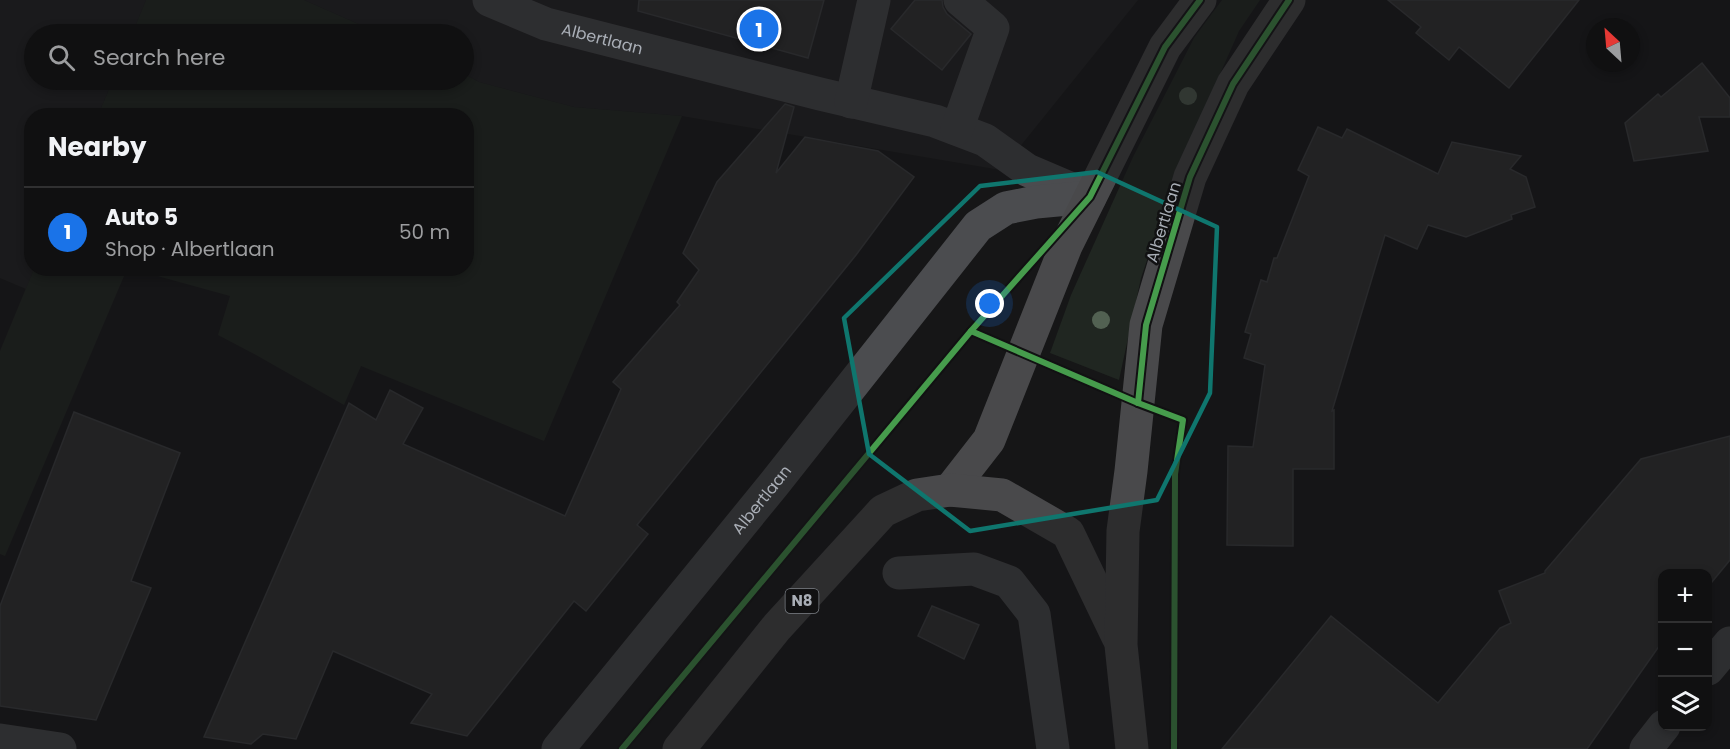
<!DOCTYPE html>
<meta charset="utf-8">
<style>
body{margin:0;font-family:Poppins,sans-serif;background:#19191a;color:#f1f3f6}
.controls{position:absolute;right:18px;bottom:18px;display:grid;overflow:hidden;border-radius:12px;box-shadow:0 3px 9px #0003}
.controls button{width:54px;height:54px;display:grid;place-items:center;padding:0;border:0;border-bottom:2px solid #303031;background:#101011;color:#f1f3f6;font:30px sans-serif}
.compass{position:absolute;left:1586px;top:18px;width:54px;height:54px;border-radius:50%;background:#101011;box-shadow:0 3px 9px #0003;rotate:334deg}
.you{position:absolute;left:990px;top:304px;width:21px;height:21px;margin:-15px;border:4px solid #fff;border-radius:50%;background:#1a73e8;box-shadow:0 0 0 9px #1a73e833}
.badge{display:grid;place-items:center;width:39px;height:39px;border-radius:50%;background:#1a73e8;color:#fff;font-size:20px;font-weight:700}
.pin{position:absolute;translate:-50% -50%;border:3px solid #fff;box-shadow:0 2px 6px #0006}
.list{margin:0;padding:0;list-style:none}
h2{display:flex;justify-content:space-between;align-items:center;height:78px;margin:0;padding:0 24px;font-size:26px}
h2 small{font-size:20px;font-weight:400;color:#9c9d9f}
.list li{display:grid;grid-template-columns:39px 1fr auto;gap:18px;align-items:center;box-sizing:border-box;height:90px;padding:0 24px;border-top:2px solid #303031}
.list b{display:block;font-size:22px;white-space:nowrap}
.list p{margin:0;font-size:20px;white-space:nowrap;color:#9c9d9f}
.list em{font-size:20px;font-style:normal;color:#9c9d9f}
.icon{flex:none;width:33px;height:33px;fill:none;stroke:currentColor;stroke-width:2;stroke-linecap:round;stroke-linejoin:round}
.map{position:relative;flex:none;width:1730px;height:749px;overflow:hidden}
.search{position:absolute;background:#101011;box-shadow:0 3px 9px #0003;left:24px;top:24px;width:450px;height:66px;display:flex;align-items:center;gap:15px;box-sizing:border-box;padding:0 21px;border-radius:33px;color:#9c9d9f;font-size:22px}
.panel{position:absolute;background:#101011;box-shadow:0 3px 9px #0003;left:24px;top:108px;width:450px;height:168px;border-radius:24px}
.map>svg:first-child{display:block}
.built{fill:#202022}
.green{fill:#202621}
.building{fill:#313132;stroke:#3f4043;stroke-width:1.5}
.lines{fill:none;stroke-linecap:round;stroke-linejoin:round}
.minor{stroke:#4b4c4f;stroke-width:33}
.major{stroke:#49494b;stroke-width:33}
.cycleway-casing{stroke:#111112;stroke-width:10}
.cycleway{stroke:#469c4c;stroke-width:6}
.tree{fill:#526152}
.marked{fill:none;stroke:#0f766e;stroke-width:4.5;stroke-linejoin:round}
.labels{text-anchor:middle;stroke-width:5;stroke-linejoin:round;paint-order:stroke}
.shield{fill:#111112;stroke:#7b7f85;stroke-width:1.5}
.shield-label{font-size:15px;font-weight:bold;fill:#a9aeb6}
.street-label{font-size:16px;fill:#a9aeb6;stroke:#111112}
</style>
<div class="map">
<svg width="1730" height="749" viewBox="0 0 1730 749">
<rect width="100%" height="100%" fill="#161617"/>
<!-- built -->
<g class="built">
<polygon points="0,0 146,0 132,34 34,34 34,80 113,80 98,115 32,116 32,268 34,269 26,289 0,278"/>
<polygon points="304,0 1138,0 1001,170 682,116 574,107 479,82 464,74 464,34 381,34"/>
</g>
<!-- green -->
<g class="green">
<polygon points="146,0 304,0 381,34 132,34"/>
<polygon points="1222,0 1260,0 1239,31 1177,171 1141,278 1119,380 1050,353 1071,295 1133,157 1194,38"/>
<polygon points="464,74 479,82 574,107 682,116 544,441 361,366 344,405 256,355 218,335 230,296 132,269 466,268 466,116 98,115 113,80 464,80"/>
<polygon points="34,269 127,269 5,556 0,554 0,351"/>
</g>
<!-- building -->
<g class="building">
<polygon points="639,0 824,0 808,58 638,11"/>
<polygon points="915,0 942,0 943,7 947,14 971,34 942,70 891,29"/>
<polygon points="1388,0 1579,0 1509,88 1459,47 1449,60 1416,33 1421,27"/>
<polygon points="1702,63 1730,98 1730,117 1699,117 1708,151 1634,161 1625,123 1658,94 1661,97"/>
<polygon points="785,104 794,107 776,173 805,137 878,151 914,177 856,255 637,525 648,534 586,611 574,601 467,736 411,723 432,694 333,651 296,739 263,734 251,744 204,737 349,403 376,420 390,390 423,408 403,444 565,516 621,389 613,382 680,305 677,302 699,270 683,253 717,182"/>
<polygon points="1318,127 1342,138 1347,129 1438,174 1452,142 1521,156 1510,169 1526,177 1535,207 1511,215 1512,219 1466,237 1428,225 1417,249 1385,235 1332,411 1334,410 1334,469 1293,469 1293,546 1227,545 1228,446 1253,447 1265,365 1244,358 1251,334 1245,332 1261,280 1267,282 1274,258 1277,258 1309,176 1298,170"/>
<polygon points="74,412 180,453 131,581 151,588 96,720 0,706 0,606"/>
<polygon points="1730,436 1730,560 1707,588 1707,573 1662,573 1662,642 1587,749 1222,749 1331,616 1438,703 1500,628 1511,623 1499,591 1545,573 1545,571 1641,459"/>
<polygon points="932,606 979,625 964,659 918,636"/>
</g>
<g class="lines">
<!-- minor -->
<g class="minor">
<path id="s1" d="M489,0L546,24L820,94L935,121L985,140L1027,170L1088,196"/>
<polyline points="851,102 874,0"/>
<polyline points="957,129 993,28 960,0"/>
<polyline points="899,573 974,569 1009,582 1034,614 1053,749"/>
<polyline points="1708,669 1730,643"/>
<polyline points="0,740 60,749"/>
<path id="s2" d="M558,749L774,484L978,226L1006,208L1036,202L1090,197"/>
<polyline points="1646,749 1664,726"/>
</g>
<!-- major -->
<g class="major">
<polyline points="950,490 989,440 1066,246 1165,47 1200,0"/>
<polyline points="679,749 777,627 883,511 917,495 950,490 1002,495 1068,533 1118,637"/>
<polyline points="1132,749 1121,645 1123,531 1131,471 1146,325 1190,177 1233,84 1289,0"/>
</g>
<defs>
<g id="cycleway">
<polyline points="971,331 1138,403 1183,420 1175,474 1174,749"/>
<polyline points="1138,403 1146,325 1190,177 1233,84 1289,0"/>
<polyline points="622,749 971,331 1090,197 1165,47 1200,0"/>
</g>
</defs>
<!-- cycleway casing -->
<use href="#cycleway" class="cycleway-casing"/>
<!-- cycleway -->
<use href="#cycleway" class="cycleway"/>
</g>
<!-- trees -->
<g class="tree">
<circle cx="1188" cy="96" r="9"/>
<circle cx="1101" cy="320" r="9"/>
</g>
<!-- marked area -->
<path d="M0 0H1730V749H0ZM1097,172L1217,227L1210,393L1157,500L970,531L869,454L844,318L980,186Z" fill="#161617" fill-opacity=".55" fill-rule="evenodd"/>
<path class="marked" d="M1097,172L1217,227L1210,393L1157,500L970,531L869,454L844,318L980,186Z"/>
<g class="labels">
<!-- shield labels -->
<rect class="shield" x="785.5" y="589" width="33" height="24" rx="4.5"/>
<g class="shield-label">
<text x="802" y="606">N8</text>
</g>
<!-- street labels -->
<g class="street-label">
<text dy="6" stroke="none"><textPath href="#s1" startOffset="120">Albertlaan</textPath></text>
<text transform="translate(1163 222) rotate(-73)" y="6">Albertlaan</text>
<text dy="6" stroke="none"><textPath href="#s2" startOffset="322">Albertlaan</textPath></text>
</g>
</g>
</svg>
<div class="controls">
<button>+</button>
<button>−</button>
<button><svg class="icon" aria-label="layers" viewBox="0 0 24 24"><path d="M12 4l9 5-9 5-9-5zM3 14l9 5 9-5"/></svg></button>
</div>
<svg class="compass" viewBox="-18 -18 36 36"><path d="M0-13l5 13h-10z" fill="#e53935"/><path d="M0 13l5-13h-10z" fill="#9c9d9f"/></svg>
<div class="you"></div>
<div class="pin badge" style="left:759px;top:29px">1</div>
<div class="search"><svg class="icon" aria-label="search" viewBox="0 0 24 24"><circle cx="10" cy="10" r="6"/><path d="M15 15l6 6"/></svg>Search here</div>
<section class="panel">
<h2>Nearby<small></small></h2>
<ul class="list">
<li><span class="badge">1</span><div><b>Auto 5</b><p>Shop · Albertlaan</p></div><em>50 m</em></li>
</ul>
</section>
</div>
